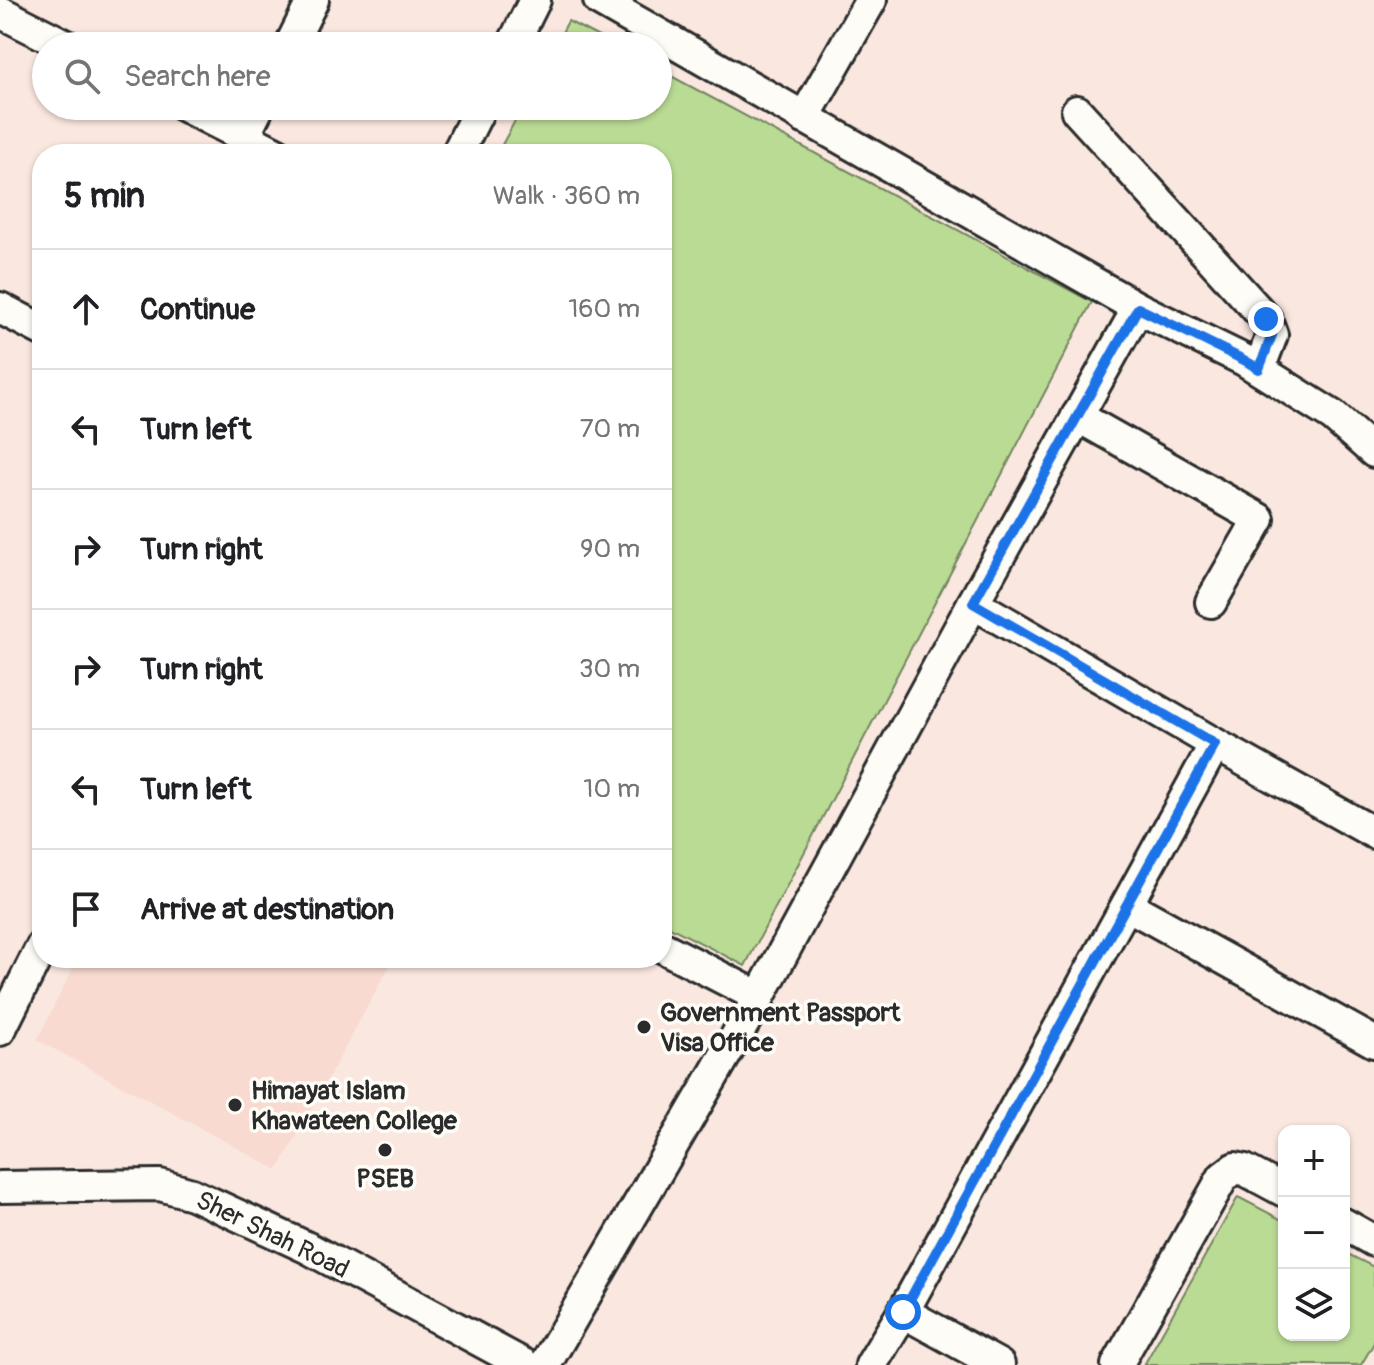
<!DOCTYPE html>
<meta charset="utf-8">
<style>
body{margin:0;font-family:Pangolin,sans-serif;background:#f6f6f6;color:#202124}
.controls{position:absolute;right:24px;bottom:24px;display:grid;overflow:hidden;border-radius:16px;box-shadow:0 2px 6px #0004}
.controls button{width:72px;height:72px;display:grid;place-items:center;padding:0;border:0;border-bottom:2px solid #e0e0e0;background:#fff;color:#202124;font:40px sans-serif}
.stop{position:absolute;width:24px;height:24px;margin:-18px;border:6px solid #1a73e8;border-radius:50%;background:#fff}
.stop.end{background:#1a73e8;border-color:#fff;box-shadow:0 2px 8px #0008}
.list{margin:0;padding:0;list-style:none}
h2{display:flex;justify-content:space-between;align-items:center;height:104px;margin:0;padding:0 32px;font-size:34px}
h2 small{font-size:26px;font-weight:400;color:#757577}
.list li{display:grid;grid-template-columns:52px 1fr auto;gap:24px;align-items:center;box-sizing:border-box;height:120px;padding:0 32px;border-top:2px solid #e0e0e0}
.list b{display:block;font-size:30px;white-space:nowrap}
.list em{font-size:26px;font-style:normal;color:#757577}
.icon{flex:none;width:44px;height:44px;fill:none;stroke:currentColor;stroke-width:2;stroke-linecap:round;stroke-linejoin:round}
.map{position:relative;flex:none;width:1374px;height:1365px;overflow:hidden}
.search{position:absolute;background:#fff;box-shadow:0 2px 6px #0004;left:32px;top:32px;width:640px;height:88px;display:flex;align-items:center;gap:20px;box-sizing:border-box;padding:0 28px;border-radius:44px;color:#757577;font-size:30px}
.panel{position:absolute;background:#fff;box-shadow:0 2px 6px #0004;left:32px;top:144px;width:640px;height:824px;border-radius:32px}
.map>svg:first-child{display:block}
.built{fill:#f8dad0}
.green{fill:#badb94;stroke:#728360;stroke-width:2}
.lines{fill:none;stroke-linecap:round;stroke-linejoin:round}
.minor-casing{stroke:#2b2b2b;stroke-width:36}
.minor{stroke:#fdfcf7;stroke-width:30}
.route{stroke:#1a73e8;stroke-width:10}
.poi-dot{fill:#2b2b2b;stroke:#fdfcf7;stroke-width:3}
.labels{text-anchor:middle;stroke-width:7;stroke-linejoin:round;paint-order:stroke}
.poi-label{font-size:26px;font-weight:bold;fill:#2b2b2b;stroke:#fdfcf7;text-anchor:start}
.street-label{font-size:26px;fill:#2b2b2b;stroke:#fdfcf7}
</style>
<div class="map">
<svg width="1374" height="1365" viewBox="0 0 1374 1365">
<rect width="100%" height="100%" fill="#fae8e0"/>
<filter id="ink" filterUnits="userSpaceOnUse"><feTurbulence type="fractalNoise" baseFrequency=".0125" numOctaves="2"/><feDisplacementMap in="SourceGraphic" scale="16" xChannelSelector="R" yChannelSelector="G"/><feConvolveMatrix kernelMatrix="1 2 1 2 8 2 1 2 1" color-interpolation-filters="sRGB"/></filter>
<g filter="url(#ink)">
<!-- built -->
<polygon class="built" points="78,958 394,958 278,1170 37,1040"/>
<!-- green -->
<g class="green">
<polygon points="568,21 616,46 555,46"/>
<polygon points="658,69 1092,302 745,966 662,923 662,154 497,154 523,106 658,106"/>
<polygon points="1238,1197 1284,1221 1284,1335 1344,1335 1344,1252 1374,1267 1374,1343 1361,1365 1144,1365"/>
</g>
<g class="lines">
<defs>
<g id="minor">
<polyline points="599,0 1138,308 1244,360 1333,416 1374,452"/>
<polyline points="0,12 67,46"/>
<polyline points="290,46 313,0"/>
<polyline points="512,46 535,0"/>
<polyline points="184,106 278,154"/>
<polyline points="1077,111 1266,319 1272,335 1259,369"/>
<polyline points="804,118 871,0"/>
<polyline points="244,136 259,106"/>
<polyline points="457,154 481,106"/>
<polyline points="0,308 42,330"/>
<polyline points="1077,416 1259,519 1211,602"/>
<polyline points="973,603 1215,744 1374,833"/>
<polyline points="1127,905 1374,1042"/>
<polyline points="662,947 759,997"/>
<polyline points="0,1030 42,946"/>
<polyline points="0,1187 160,1185 192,1194 308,1248 525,1365"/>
<polyline points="1344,1224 1374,1241"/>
<polyline points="903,1312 999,1365"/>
<polyline points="545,1365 759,997 973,603 1138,308"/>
<polyline points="871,1365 903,1312 1215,744"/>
<polyline points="1117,1365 1223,1177 1235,1168 1245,1170 1284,1191"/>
</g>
</defs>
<!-- minor casing -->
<use href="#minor" class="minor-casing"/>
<!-- minor -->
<use href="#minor" class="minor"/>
</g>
</g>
<g class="lines" filter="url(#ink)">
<!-- route -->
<polyline class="route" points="903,1312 1215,744 973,603 1138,308 1244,360 1259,369 1272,335 1266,319"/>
</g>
<!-- markers -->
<g class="poi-dot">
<circle cx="644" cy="1027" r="8"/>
<circle cx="235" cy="1105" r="8"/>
<circle cx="385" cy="1150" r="8"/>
</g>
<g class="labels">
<!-- poi labels -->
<g class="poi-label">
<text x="660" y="1021">Government Passport<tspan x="660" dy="30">Visa Office</tspan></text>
<text x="251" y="1099">Himayat Islam<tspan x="251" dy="30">Khawateen College</tspan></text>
<text x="385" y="1187" text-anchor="middle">PSEB</text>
</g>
<!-- street labels -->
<g class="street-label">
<text transform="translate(273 1234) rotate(26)" y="9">Sher Shah Road</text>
</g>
</g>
</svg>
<div class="controls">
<button>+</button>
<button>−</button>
<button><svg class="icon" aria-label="layers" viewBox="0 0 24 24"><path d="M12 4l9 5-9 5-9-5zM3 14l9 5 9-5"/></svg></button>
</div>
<div class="stop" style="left:903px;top:1312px"></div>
<div class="stop end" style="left:1266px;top:319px"></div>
<div class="search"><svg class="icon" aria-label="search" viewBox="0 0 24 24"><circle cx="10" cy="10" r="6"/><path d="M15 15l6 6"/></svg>Search here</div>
<section class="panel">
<h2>5 min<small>Walk · 360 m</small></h2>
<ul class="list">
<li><svg class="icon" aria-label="ahead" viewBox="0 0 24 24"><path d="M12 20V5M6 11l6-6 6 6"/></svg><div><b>Continue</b></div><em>160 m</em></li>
<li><svg class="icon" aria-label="left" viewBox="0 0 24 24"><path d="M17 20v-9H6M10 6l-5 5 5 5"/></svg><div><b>Turn left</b></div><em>70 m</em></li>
<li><svg class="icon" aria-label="right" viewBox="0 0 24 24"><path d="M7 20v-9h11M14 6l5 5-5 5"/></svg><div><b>Turn right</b></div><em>90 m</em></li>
<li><svg class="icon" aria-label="right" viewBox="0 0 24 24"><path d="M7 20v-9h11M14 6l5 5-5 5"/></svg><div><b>Turn right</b></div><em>30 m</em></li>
<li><svg class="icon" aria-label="left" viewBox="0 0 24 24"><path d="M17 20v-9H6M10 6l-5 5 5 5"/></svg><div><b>Turn left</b></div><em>10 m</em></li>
<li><svg class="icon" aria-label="arrive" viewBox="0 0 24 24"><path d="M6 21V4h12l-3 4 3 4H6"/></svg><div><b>Arrive at destination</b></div></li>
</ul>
</section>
</div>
